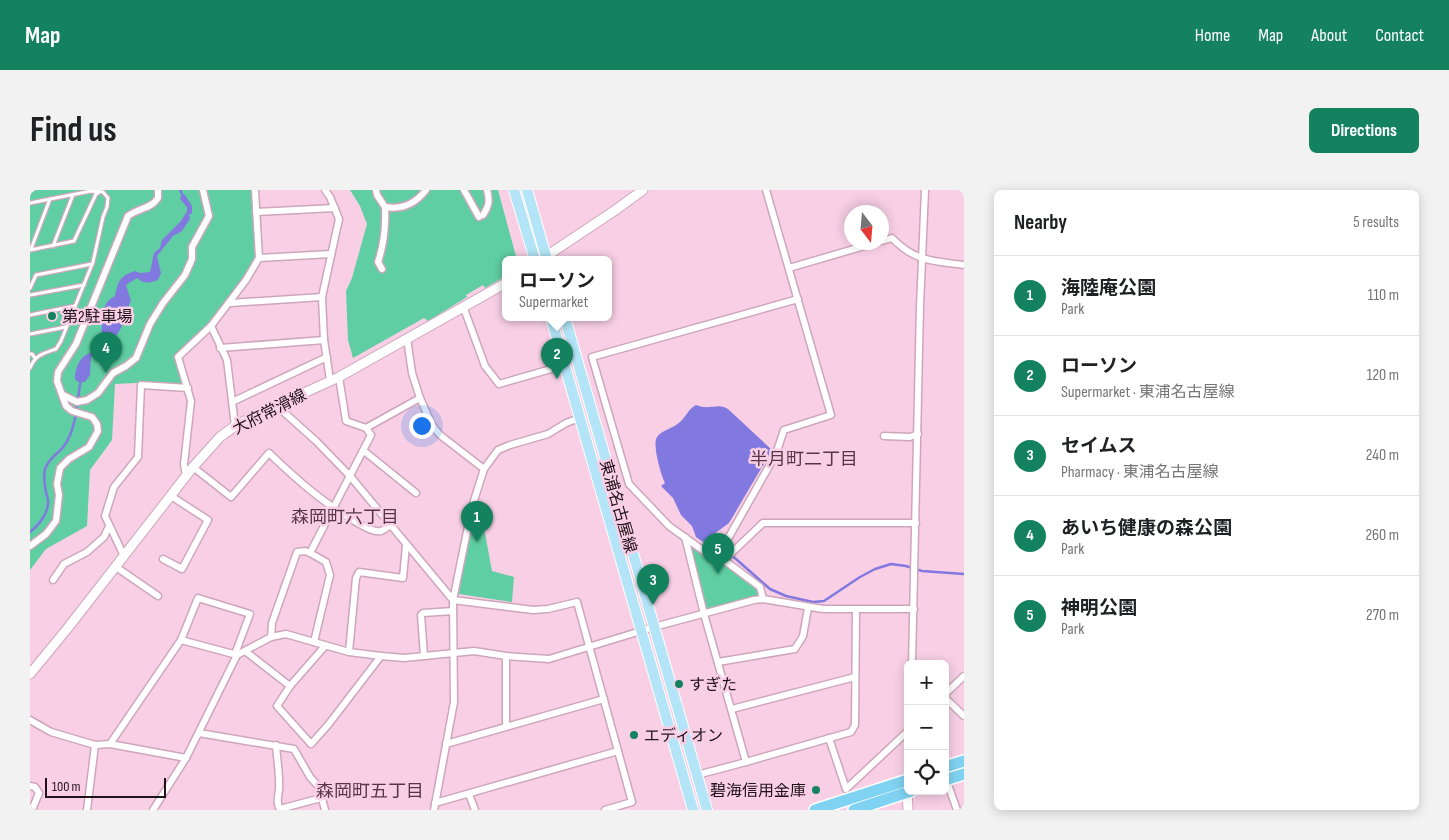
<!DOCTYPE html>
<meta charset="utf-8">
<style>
body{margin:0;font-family:"Sofia Sans Condensed","Noto Sans JP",sans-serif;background:#f2f2f2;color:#202124}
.controls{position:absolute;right:15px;bottom:15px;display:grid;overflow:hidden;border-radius:8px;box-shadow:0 2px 12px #0003}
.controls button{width:45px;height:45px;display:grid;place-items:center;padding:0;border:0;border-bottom:1px solid #e0e0e0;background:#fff;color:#202124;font:25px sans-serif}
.compass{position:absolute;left:814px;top:15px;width:45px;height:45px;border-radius:50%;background:#fff;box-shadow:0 2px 12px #0003;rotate:164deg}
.scale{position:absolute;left:15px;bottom:12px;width:121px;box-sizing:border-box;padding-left:5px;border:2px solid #20121a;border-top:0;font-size:14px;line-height:18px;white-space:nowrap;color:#20121a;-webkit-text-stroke:4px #f8cfe5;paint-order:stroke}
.you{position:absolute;left:391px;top:235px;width:18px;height:18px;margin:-12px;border:4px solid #fff;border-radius:50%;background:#1a73e8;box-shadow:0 0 0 8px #1a73e833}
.badge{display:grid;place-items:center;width:32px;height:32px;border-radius:50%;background:#15825f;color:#fff;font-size:16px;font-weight:700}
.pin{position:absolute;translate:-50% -41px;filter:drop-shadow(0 1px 2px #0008)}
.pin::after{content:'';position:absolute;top:26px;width:18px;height:15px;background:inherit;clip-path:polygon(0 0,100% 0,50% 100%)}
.popup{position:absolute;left:472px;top:66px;width:110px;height:65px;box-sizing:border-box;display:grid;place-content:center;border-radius:8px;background:#fff;filter:drop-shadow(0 1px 4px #0005);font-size:16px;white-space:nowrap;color:#757577}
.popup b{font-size:19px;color:#202124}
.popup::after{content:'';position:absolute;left:50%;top:100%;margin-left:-10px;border:10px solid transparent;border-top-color:#fff}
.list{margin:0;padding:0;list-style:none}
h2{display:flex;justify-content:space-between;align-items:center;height:65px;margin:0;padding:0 20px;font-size:21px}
h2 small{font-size:16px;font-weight:400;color:#757577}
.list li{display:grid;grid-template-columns:32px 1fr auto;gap:15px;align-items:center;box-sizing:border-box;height:80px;padding:0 20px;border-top:1px solid #e0e0e0}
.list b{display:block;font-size:19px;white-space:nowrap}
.list p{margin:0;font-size:16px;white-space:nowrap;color:#757577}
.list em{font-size:16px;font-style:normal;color:#757577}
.icon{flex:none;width:28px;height:28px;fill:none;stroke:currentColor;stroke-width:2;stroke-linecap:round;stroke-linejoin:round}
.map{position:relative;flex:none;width:934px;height:620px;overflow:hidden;border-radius:8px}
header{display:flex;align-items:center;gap:30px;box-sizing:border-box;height:70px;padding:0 25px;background:#15825f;color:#fff}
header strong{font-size:24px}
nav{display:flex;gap:28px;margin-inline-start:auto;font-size:18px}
.intro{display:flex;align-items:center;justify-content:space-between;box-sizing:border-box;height:120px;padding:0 30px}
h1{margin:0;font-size:35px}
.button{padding:12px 22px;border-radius:8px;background:#15825f;color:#fff;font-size:18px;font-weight:700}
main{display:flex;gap:30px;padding:0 30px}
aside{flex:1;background:#fff;border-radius:8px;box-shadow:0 2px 12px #0003}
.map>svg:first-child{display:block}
.green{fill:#60cea3}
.water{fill:#8179df}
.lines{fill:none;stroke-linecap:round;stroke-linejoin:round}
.stream{stroke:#8179df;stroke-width:2.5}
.lane-casing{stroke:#cea6bc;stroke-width:5.5}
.street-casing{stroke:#cea6bc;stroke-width:9}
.secondary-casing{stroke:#cea6bc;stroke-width:11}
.primary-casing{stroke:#fff;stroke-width:12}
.highway-casing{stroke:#fff;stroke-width:14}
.lane{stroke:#fff;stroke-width:3}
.street{stroke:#fff;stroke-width:6}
.secondary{stroke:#fff;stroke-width:9}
.primary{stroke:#b3e4f7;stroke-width:10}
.highway{stroke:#80d2f2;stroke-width:11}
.poi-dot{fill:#15825f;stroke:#f8cfe5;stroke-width:2}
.labels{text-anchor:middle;stroke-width:5;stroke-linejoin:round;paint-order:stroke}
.poi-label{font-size:16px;fill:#20121a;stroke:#f8cfe5;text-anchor:start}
.street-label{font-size:16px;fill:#20121a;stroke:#f8cfe5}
.neighbourhood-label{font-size:18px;fill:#573649;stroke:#f8cfe5}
</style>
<header>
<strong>Map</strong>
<nav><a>Home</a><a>Map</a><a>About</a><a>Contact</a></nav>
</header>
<div class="intro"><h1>Find us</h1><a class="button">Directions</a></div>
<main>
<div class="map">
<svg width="934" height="620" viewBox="0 0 934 620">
<rect width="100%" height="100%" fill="#f8cfe5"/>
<!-- green -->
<g class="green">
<polygon points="0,0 225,0 229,68 200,113 148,167 158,198 126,192 85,194 82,250 60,280 57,336 16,359 0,380"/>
<polygon points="320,0 468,0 487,70 476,70 476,86 455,98 453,95 436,105 437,107 398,131 394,128 323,168 318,150 316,101 322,88 337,34 330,16"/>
<polygon points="442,317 451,322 462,381 484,387 482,412 429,404"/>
<polygon points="655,347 730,397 733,409 674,424"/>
</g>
<!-- water -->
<g class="water">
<path d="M155,5L162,16V23L159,25L160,29L152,41L143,46L127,66L131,83L128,90C119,93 114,94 107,88L96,95L101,111C96,120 95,131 90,140C84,151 70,158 61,167L60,185L55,192H48L45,189C45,180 48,170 56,165C60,163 63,162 66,158C78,143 65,115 85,106C88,92 89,86 105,81L110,83L120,82L124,63L130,58L132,50L151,31L157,21V17L150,9L151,6Z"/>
<path d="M666,215C680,221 687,212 698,219L742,260L699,333L673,352L666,347L662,336L651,325L643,308L631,296L635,293C631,285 622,254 627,247C632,240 644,238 650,232C656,227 658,219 666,215Z"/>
</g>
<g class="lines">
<!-- stream -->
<g class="stream">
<polyline points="150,0 154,8"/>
<path d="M0,342C9,335 19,323 18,310C17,305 15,300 15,295C14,290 14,284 15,279C21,264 30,264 36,253C47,235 47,210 51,189"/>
<polyline points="682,342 690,355 740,399 756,406 783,412 794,411 830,387 845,379 861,374 876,376 892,381 934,384"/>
</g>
<defs>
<g id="lane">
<path d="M0,13L61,1L73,2L78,8L77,17L73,27L63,72L31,151L26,159C14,163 5,165 0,178"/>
<polyline points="23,56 43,5"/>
<polyline points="1,59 20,9"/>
<polyline points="0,60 44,51 67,2"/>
<polyline points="0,98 6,85 62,74"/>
<polyline points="0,105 54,95"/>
<polyline points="0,125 45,116"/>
<polyline points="0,144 36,137"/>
<polyline points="0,164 2,164 5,168"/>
</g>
<g id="street">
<polyline points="295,0 300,7 309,29 292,107 294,150 300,190"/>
<path d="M346,0L347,5L355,17C372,20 386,13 396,0"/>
<polyline points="434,0 449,27"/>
<polyline points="67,2 68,0"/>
<polyline points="226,22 305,18"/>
<path d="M453,25C459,16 460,11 457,0"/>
<path d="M852,51L862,48C885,72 904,71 934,75"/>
<polyline points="229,68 301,64"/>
<polyline points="759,78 848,52"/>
<path d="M352,79L348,72C354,54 356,36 355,17"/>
<polyline points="200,113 292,107"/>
<polyline points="433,116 455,176 469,194 535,175"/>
<polyline points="181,136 197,170 205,236"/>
<polyline points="377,148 382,183 390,208 402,235 410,245 454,279"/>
<polyline points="190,158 294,150"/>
<polyline points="309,187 316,231 336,238 390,208"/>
<polyline points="33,205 47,212 57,210 68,203 83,183 96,176 106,168 120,134 133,113 155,85 162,69 162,57 179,26 173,0"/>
<polyline points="202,212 297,167"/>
<polyline points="247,216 286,251 320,286 423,410 503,420 518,419 547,412 602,612 575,620"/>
<polyline points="854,246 880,247 888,244"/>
<polyline points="334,261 386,303"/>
<path d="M163,277L201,307L239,263C266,289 293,313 326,332C333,336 344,343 351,341C355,340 357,337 360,335"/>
<polyline points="156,286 154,274 161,211 148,167 181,136 216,90 229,68 225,0"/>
<polyline points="655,347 674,424 716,572"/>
<path d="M0,356L16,344L26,331L29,305L27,294L30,278L39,269L59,257L68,241L67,234L62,227L42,221L36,216L27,191L28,182L46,154L98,26C108,18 121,19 128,8V0"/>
<polyline points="280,363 296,372 300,385 284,452"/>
<polyline points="94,366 75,326 84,297 108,267 111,195 158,198"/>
<polyline points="687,368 746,264 754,240 801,225 736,0"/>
<polyline points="133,369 152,379 178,330 141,306"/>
<polyline points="694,370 733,333 886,333"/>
<polyline points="86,377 128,406"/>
<polyline points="23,390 34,374 57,362 74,347 79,336"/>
<polyline points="733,409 730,397 694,370 678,364 639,336 599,294 562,167 768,109"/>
<polyline points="241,447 242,433 267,362 275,361 280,363 341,245 336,238"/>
<polyline points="151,450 168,408 220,424 205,464"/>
<polyline points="295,456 260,496 247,516 281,554 298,535 351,466"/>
<polyline points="215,461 260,496"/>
<polyline points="319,462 326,388 329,382 373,388 376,355"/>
<polyline points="394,466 391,425 393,423 423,421"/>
<polyline points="476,466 476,536"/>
<polyline points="688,472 765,459 773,446 778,418"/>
<polyline points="882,474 890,116 895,0"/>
<polyline points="915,504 934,486"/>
<polyline points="915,508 934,526"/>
<polyline points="702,519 825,487"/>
<polyline points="0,530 21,542 65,555 80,554 156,568"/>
<polyline points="169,543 264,559 280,587 289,597 295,620"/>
<polyline points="799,548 816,599 878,541"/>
<polyline points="80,554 151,450 207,465"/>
<polyline points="416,554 574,509"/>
<path d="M246,555C247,570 250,585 249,600C248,607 246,614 250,619L291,608"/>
<polyline points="667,585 716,572 821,542 825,535 826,420"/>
<polyline points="916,589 927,620"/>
<polyline points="0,596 5,597 9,603 2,620"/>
<polyline points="439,604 445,620"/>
<polyline points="405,613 588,561"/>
<polyline points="57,620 65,555"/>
<polyline points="123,620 156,568 207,465 241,447 256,444 319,462 351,466 374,468 444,461 476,466 519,469 624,437 724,410 733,409 793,419 884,419"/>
<polyline points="404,620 424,512 423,410 442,317 454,279 468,260 480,255 518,244 536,233 550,228"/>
</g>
<g id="secondary">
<polyline points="512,69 584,21 613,0"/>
<polyline points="0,484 37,439 163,277 190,247 205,236 228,224 309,187 476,93"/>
<polyline points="877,597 878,620"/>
</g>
<g id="primary">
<polyline points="484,0 505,70"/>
<polyline points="497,0 517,70"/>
<polyline points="521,128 663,620"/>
<polyline points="535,128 677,620"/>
</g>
<g id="highway">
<polyline points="915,577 934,571"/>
<polyline points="915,590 934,584"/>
<polyline points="785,620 878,590"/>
<polyline points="824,620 881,601"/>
</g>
</defs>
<!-- lane casing -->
<use href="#lane" class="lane-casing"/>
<!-- street casing -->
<use href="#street" class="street-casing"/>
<!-- secondary casing -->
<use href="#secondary" class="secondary-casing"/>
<!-- primary casing -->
<use href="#primary" class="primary-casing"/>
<!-- highway casing -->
<use href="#highway" class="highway-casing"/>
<!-- lane -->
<use href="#lane" class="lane"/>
<!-- street -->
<use href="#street" class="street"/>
<!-- secondary -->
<use href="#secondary" class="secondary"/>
<!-- primary -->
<use href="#primary" class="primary"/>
<!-- highway -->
<use href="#highway" class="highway"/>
</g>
<!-- markers -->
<g class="poi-dot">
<circle cx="22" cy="126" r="5"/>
<circle cx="649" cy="494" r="5"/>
<circle cx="604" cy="545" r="5"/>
<circle cx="786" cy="600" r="5"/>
</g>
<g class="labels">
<!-- poi labels -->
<g class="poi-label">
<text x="32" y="132">第2駐車場</text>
<text x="659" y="500">すぎた</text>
<text x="614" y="551">エディオン</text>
<text x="776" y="606" text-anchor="end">碧海信用金庫</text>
</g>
<!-- street labels -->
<g class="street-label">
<text transform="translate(239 221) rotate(-27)" y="6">大府常滑線</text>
<text transform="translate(589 316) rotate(74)" y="6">東浦名古屋線</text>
</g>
<!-- neighbourhood labels -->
<g class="neighbourhood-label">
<text x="774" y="275">半月町二丁目</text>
<text x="315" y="333">森岡町六丁目</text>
<text x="340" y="607">森岡町五丁目</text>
</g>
</g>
</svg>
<div class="controls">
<button>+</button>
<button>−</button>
<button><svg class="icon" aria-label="locate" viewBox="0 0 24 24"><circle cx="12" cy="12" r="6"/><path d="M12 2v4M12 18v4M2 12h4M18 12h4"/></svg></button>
</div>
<svg class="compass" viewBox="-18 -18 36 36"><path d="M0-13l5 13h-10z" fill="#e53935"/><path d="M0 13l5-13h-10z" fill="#757577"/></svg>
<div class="scale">100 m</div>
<div class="you"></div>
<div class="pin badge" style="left:447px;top:352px">1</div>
<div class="pin badge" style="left:527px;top:189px">2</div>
<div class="popup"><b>ローソン</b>Supermarket</div>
<div class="pin badge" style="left:623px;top:415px">3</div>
<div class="pin badge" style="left:76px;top:183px">4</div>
<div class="pin badge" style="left:688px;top:384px">5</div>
</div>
<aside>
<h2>Nearby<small>5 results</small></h2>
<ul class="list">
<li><span class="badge">1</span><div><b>海陸庵公園</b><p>Park</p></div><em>110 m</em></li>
<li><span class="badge">2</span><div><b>ローソン</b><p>Supermarket · 東浦名古屋線</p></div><em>120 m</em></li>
<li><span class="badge">3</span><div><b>セイムス</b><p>Pharmacy · 東浦名古屋線</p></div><em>240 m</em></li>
<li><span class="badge">4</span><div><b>あいち健康の森公園</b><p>Park</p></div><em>260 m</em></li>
<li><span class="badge">5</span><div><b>神明公園</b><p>Park</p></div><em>270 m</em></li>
</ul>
</aside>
</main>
